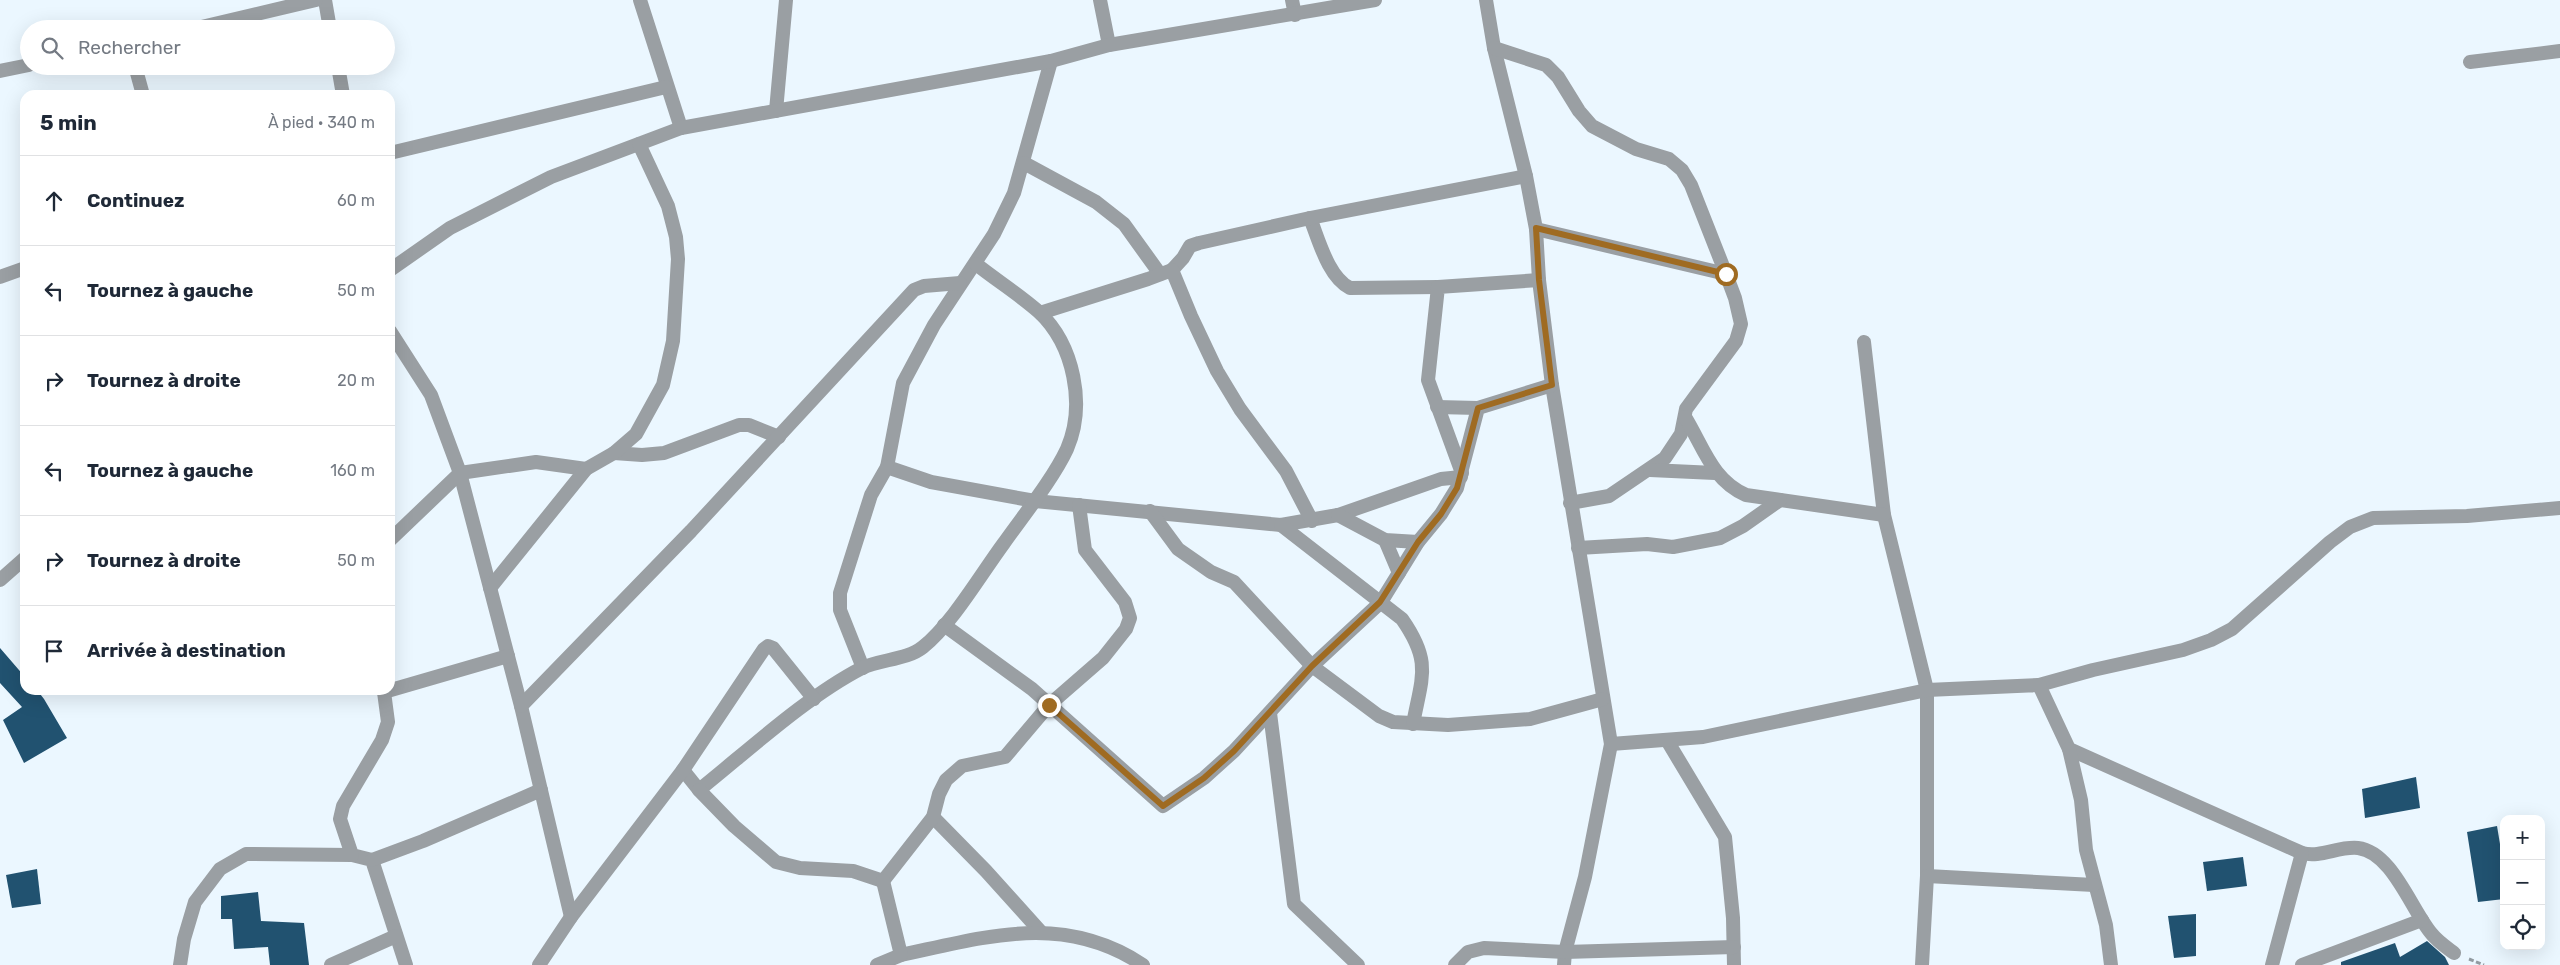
<!DOCTYPE html>
<html lang="fr">
<meta charset="utf-8">
<style>
body{margin:0;font-family:Rubik,sans-serif;background:#f2f2f3;color:#1f2937}
.controls{position:absolute;right:15px;bottom:15px;display:grid;overflow:hidden;border-radius:10px;box-shadow:0 5px 20px #0002}
.controls button{width:45px;height:45px;display:grid;place-items:center;padding:0;border:0;border-bottom:1px solid #e0e1e3;background:#fff;color:#1f2937;font:25px sans-serif}
.stop{position:absolute;width:15px;height:15px;margin:-11px;border:4px solid #9f6b22;border-radius:50%;background:#fff}
.stop.end{background:#9f6b22;border-color:#fff;box-shadow:0 1px 5px #0008}
.list{margin:0;padding:0;list-style:none}
h2{display:flex;justify-content:space-between;align-items:center;height:65px;margin:0;padding:0 20px;font-size:21px}
h2 small{font-size:16px;font-weight:400;color:#747a83}
.list li{display:grid;grid-template-columns:32px 1fr auto;gap:15px;align-items:center;box-sizing:border-box;height:90px;padding:0 20px;border-top:1px solid #e0e1e3}
.list b{display:block;font-size:19px;white-space:nowrap}
.list em{font-size:16px;font-style:normal;color:#747a83}
.icon{flex:none;width:28px;height:28px;fill:none;stroke:currentColor;stroke-width:2;stroke-linecap:round;stroke-linejoin:round}
.map{position:relative;flex:none;width:2560px;height:965px;overflow:hidden}
.search{position:absolute;background:#fff;box-shadow:0 5px 20px #0002;left:20px;top:20px;width:375px;height:55px;display:flex;align-items:center;gap:12px;box-sizing:border-box;padding:0 18px;border-radius:28px;color:#747a83;font-size:19px}
.panel{position:absolute;background:#fff;box-shadow:0 5px 20px #0002;left:20px;top:90px;width:375px;height:605px;border-radius:15px}
.map>svg:first-child{display:block}
.building{fill:#215270}
.lines{fill:none;stroke-linecap:round;stroke-linejoin:round}
.path{stroke:#929ba1;stroke-width:3;stroke-dasharray:5 2.5;stroke-linecap:butt}
.minor{stroke:#9a9fa3;stroke-width:14}
.route{stroke:#9f6b22;stroke-width:6}
</style>
<div class="map">
<svg width="2560" height="965" viewBox="0 0 2560 965">
<rect width="100%" height="100%" fill="#ebf7ff"/>
<!-- building -->
<g class="building">
<polygon points="0,648 25,677 25,690 37,690 44,699 67,738 24,763 3,720 22,707 0,683"/>
<polygon points="2416,777 2420,808 2365,818 2362,789"/>
<polygon points="2497,826 2504,868 2504,899 2478,902 2467,832"/>
<polygon points="2243,857 2247,886 2207,891 2203,862"/>
<polygon points="37,869 41,904 12,908 6,875"/>
<polygon points="258,892 261,921 304,923 309,965 270,965 268,947 234,949 232,919 221,919 221,896"/>
<polygon points="2196,914 2196,956 2174,958 2168,916"/>
<polygon points="2427,941 2445,957 2449,965 2341,965 2341,962 2395,943 2400,957"/>
</g>
<g class="lines">
<!-- path -->
<polyline class="path" points="2469,959 2484,965"/>
<!-- minor -->
<g class="minor">
<polyline points="325,0 330,29"/>
<polyline points="640,0 681,128"/>
<polyline points="1100,0 1109,45"/>
<polyline points="1292,0 1295,15"/>
<polyline points="1486,0 1494,48 1526,176 1536,229 1539,280 1552,385 1611,744 1585,877 1565,952 1564,965"/>
<polyline points="193,29 316,0"/>
<polyline points="1494,48 1546,65 1558,77 1579,111 1592,126 1636,149 1669,159 1682,170 1691,185 1726,274 1735,298 1741,324 1736,341 1686,409 1681,434 1665,458 1609,496 1570,503"/>
<polyline points="1051,61 1014,193 994,234 934,325 903,383 887,467 931,482 1035,501 1281,525 1338,515 1441,479 1461,477"/>
<polyline points="2470,62 2560,51"/>
<polyline points="135,66 143,95"/>
<polyline points="338,66 343,95"/>
<polyline points="0,71 29,65"/>
<polyline points="776,111 786,0"/>
<polyline points="390,153 666,87"/>
<polyline points="1024,163 1096,202 1124,224 1160,274"/>
<path d="M1310,218C1319,240 1328,277 1350,288L1438,287"/>
<polyline points="1536,229 1726,274"/>
<polyline points="390,270 450,228 551,177 681,128 1051,61 1109,45 1375,0"/>
<polyline points="1172,270 1183,258 1190,246 1199,243 1310,218 1526,176"/>
<polyline points="0,277 25,268"/>
<polyline points="1040,313 1148,279 1172,270 1191,316 1217,371 1240,409 1286,471 1312,521"/>
<polyline points="390,331 431,395 460,473 521,706 571,917"/>
<polyline points="1864,342 1884,515 1927,690 1927,876 1922,965"/>
<polyline points="1437,407 1478,408"/>
<path d="M1685,417C1704,448 1712,480 1746,495L1884,515"/>
<polyline points="614,453 642,455 664,453 739,425 749,425 779,437"/>
<polyline points="1650,470 1715,473"/>
<polyline points="1462,473 1428,380 1438,287 1539,280"/>
<polyline points="1150,511 1178,549 1211,572 1234,582 1312,666 1379,716 1393,722 1448,725 1530,719 1603,699"/>
<polyline points="1338,515 1385,540 1418,542"/>
<path d="M1281,525L1402,619C1432,662 1422,676 1413,724"/>
<polyline points="390,540 460,473 536,462 586,469"/>
<polyline points="1385,540 1399,573"/>
<polyline points="1578,548 1647,544 1673,547 1720,538 1743,526 1780,500"/>
<polyline points="0,580 25,558"/>
<polyline points="490,588 586,469 614,453 636,434 663,385 673,341 678,259 676,237 668,206 639,144"/>
<polyline points="944,625 1032,689 1163,806 1204,778 1234,751 1312,666 1381,602 1418,542 1441,514 1457,488 1478,408 1552,385"/>
<polyline points="863,668 840,610 840,593 871,495 887,467"/>
<polyline points="2039,685 2093,670 2183,650 2211,640 2232,629 2330,542 2350,527 2373,518 2467,516 2560,508"/>
<polyline points="383,690 384,692 508,656"/>
<polyline points="384,692 388,722 382,740 343,806 340,819 352,855 372,860 406,965"/>
<polyline points="521,706 691,531 914,290 924,286 960,283"/>
<polyline points="1270,713 1294,904 1358,965"/>
<polyline points="1668,742 1725,837 1733,918 1734,965"/>
<path d="M1611,744L1703,737L1927,690L2039,685L2069,749L2302,853C2321,858 2338,846 2358,848C2392,852 2411,909 2431,933C2437,941 2446,947 2454,953"/>
<polyline points="2069,749 2081,800 2086,850 2106,925 2111,965"/>
<path d="M683,770L699,790C749,750 806,697 862,668C881,659 907,660 923,647C952,624 981,574 1004,543C1023,516 1053,479 1067,449C1086,405 1074,345 1039,312C1020,295 996,280 976,264"/>
<polyline points="699,790 734,826 776,862 800,868 853,871 883,881"/>
<polyline points="933,817 986,871 1040,931"/>
<polyline points="372,860 423,841 541,790"/>
<polyline points="1927,876 2094,885"/>
<polyline points="883,881 933,817 939,794 946,780 962,766 1005,757 1049,705 1103,658 1126,629 1130,618 1125,602 1085,550 1079,505"/>
<path d="M901,955C986,937 1063,912 1143,965"/>
<polyline points="180,965 184,939 195,902 220,869 246,854 352,855"/>
<polyline points="331,965 396,936"/>
<polyline points="539,965 571,917 683,770 764,649 768,646 773,648 814,699"/>
<polyline points="877,965 901,955 883,881"/>
<polyline points="1455,965 1468,952 1484,948 1565,952 1734,947"/>
<polyline points="2272,965 2302,853"/>
<polyline points="2302,965 2422,920"/>
</g>
</g>
<g class="lines">
<!-- route -->
<polyline class="route" points="1049,705 1163,806 1204,778 1234,751 1312,666 1380,602 1418,542 1441,514 1457,488 1478,408 1552,385 1539,280 1536,228 1726,274"/>
</g>
</svg>
<div class="controls">
<button>+</button>
<button>−</button>
<button><svg class="icon" aria-label="locate" viewBox="0 0 24 24"><circle cx="12" cy="12" r="6"/><path d="M12 2v4M12 18v4M2 12h4M18 12h4"/></svg></button>
</div>
<div class="stop" style="left:1726px;top:274px"></div>
<div class="stop end" style="left:1049px;top:705px"></div>
<div class="search"><svg class="icon" aria-label="search" viewBox="0 0 24 24"><circle cx="10" cy="10" r="6"/><path d="M15 15l6 6"/></svg>Rechercher</div>
<section class="panel">
<h2>5 min<small>À pied · 340 m</small></h2>
<ul class="list">
<li><svg class="icon" aria-label="ahead" viewBox="0 0 24 24"><path d="M12 20V5M6 11l6-6 6 6"/></svg><div><b>Continuez</b></div><em>60 m</em></li>
<li><svg class="icon" aria-label="left" viewBox="0 0 24 24"><path d="M17 20v-9H6M10 6l-5 5 5 5"/></svg><div><b>Tournez à gauche</b></div><em>50 m</em></li>
<li><svg class="icon" aria-label="right" viewBox="0 0 24 24"><path d="M7 20v-9h11M14 6l5 5-5 5"/></svg><div><b>Tournez à droite</b></div><em>20 m</em></li>
<li><svg class="icon" aria-label="left" viewBox="0 0 24 24"><path d="M17 20v-9H6M10 6l-5 5 5 5"/></svg><div><b>Tournez à gauche</b></div><em>160 m</em></li>
<li><svg class="icon" aria-label="right" viewBox="0 0 24 24"><path d="M7 20v-9h11M14 6l5 5-5 5"/></svg><div><b>Tournez à droite</b></div><em>50 m</em></li>
<li><svg class="icon" aria-label="arrive" viewBox="0 0 24 24"><path d="M6 21V4h12l-3 4 3 4H6"/></svg><div><b>Arrivée à destination</b></div></li>
</ul>
</section>
</div>
